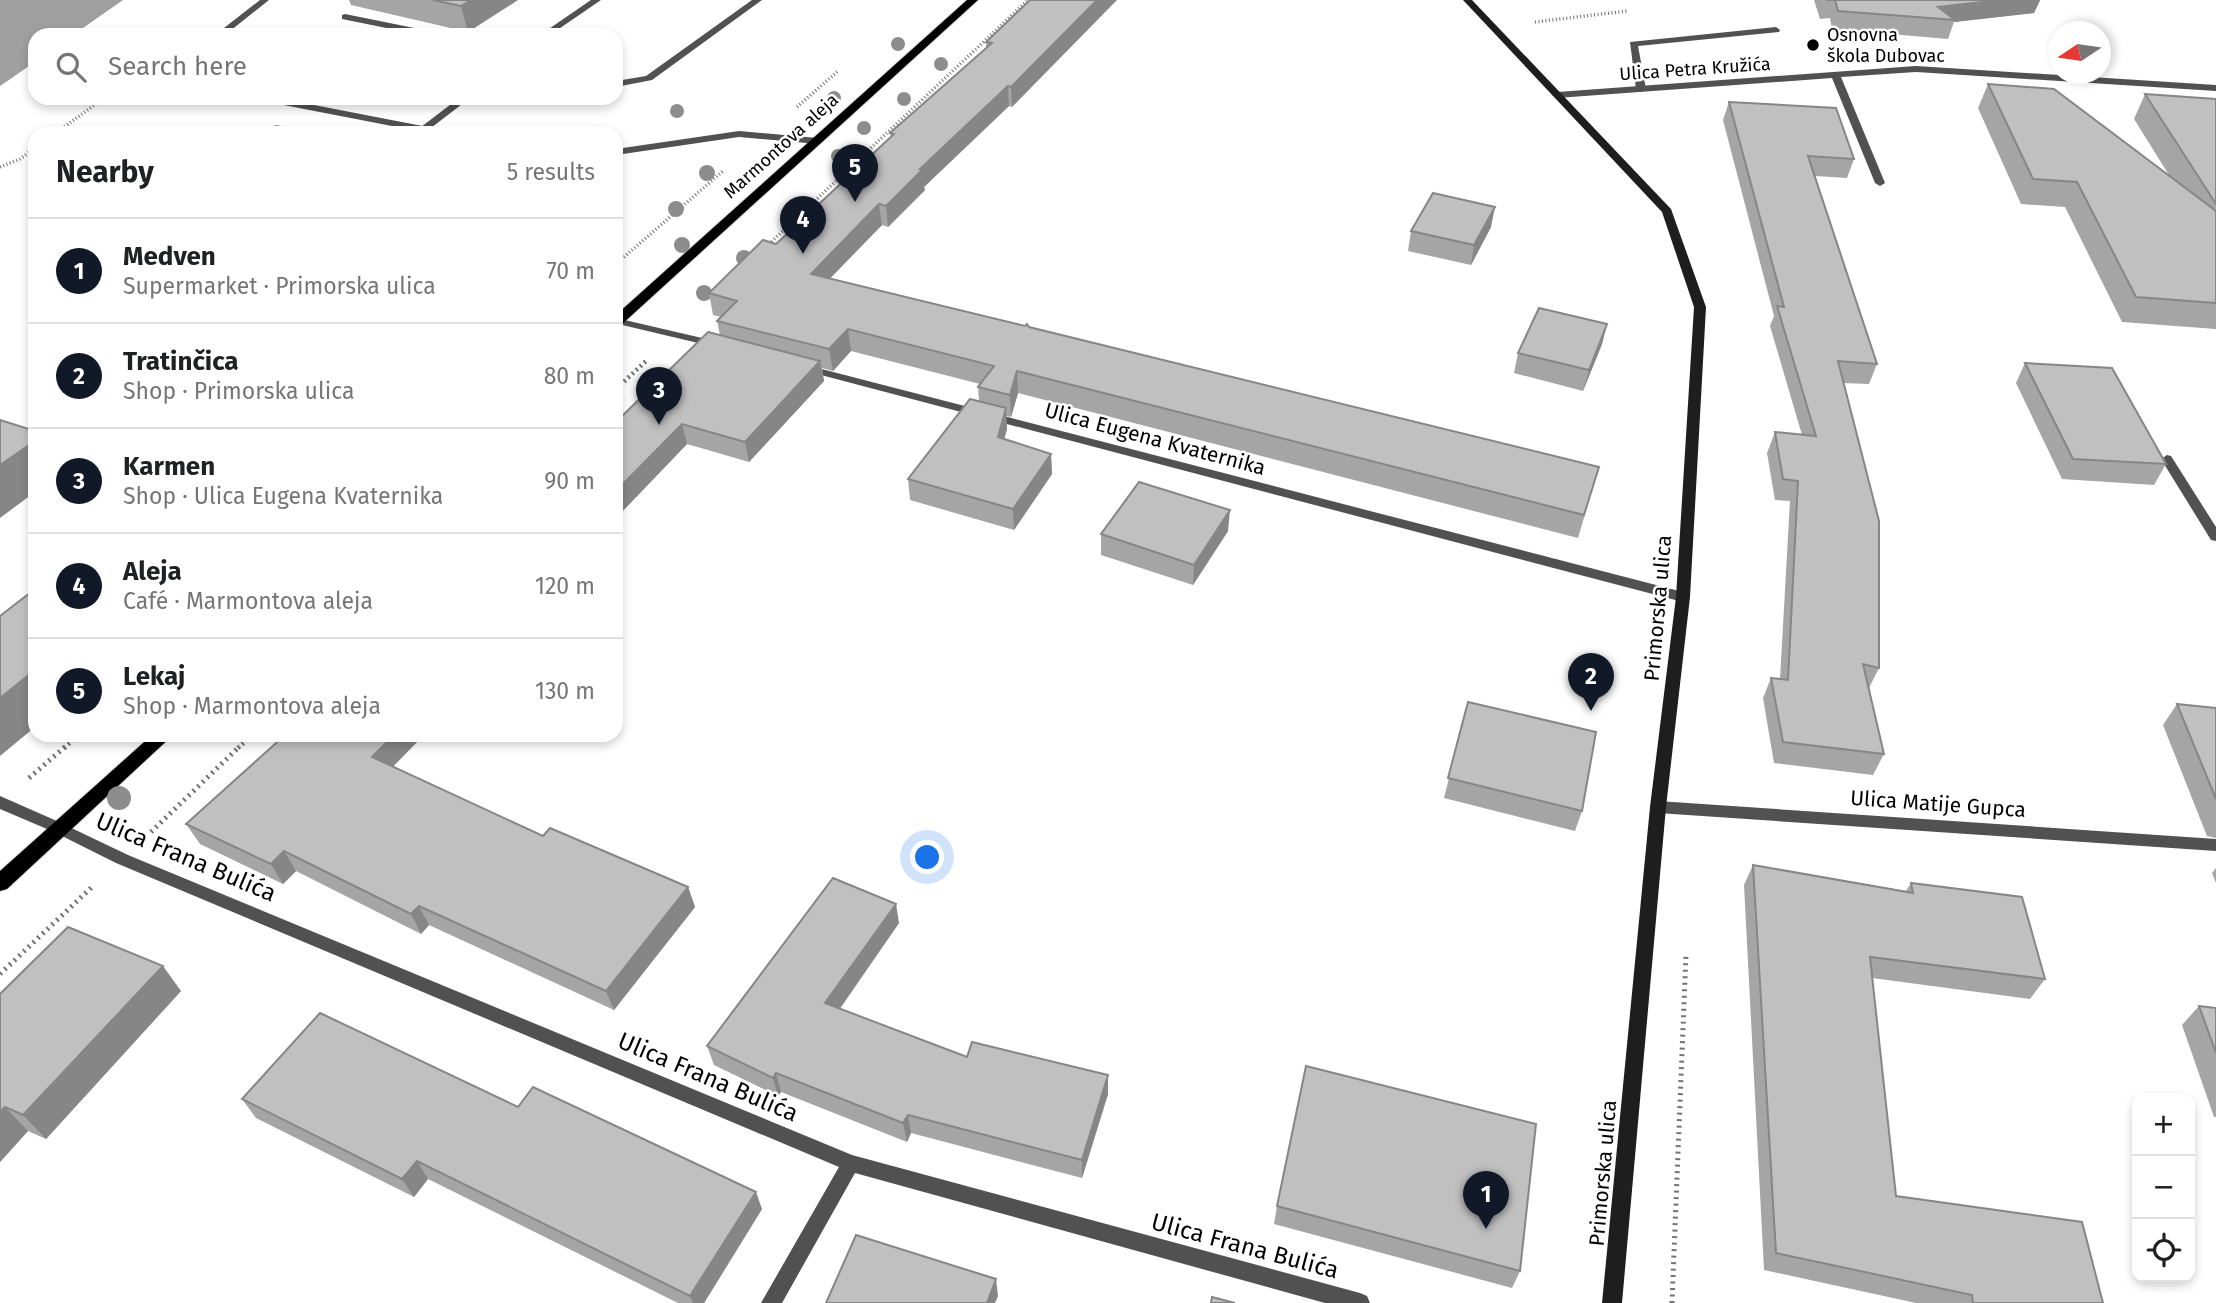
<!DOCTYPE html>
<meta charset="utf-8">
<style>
body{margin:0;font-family:"Fira Sans",sans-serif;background:#f2f2f2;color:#202124}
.controls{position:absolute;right:21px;bottom:21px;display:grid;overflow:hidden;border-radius:14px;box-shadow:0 4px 10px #0003}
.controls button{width:63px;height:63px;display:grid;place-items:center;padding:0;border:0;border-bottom:2px solid #e0e0e0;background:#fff;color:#202124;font:35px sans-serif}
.compass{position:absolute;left:2048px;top:21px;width:63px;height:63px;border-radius:50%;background:#fff;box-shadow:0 4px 10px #0003;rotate:257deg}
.you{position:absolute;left:928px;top:858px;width:24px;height:24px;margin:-18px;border:5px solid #fff;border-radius:50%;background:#1a73e8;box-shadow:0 0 0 10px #1a73e833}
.badge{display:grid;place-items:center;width:46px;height:46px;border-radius:50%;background:#111827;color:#fff;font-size:23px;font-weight:700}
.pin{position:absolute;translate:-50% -58px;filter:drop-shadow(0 2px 4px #0008)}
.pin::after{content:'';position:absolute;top:37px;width:24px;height:21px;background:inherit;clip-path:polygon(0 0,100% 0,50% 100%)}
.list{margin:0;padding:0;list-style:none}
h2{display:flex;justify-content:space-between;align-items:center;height:91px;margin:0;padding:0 28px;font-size:30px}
h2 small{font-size:23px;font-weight:400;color:#757577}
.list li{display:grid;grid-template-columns:46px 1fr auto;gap:21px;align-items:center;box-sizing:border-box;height:105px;padding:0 28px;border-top:2px solid #e0e0e0}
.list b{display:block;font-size:26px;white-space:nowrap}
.list p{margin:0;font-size:23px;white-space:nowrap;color:#757577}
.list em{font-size:23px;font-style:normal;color:#757577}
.icon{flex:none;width:38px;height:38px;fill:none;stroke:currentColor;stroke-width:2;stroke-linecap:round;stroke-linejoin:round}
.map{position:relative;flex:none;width:2216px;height:1303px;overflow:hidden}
.search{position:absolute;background:#fff;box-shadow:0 4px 10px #0003;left:28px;top:28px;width:595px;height:77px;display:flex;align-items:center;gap:18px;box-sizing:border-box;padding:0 24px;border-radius:21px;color:#757577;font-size:26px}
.panel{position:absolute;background:#fff;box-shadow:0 4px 10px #0003;left:28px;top:126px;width:595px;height:616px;border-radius:21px}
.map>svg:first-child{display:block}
.water{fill:#9f9f9f}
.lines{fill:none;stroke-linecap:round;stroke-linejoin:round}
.primary-casing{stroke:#dbdbdb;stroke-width:2}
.path-far2{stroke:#737373;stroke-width:3.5;stroke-dasharray:1 2.5;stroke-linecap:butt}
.path-far1{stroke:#737373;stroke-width:4.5;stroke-dasharray:2 3.5;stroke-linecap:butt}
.path{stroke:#737373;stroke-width:5;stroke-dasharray:2 4.5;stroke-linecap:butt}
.service{fill:#515151;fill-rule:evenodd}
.minor{fill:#515151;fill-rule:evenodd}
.secondary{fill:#1e1e1e;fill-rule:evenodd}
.primary{fill:#000;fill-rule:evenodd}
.tree{fill:#8d8d8d}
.wall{fill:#a5a5a5}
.shaded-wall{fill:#868686}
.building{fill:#c0c0c0;stroke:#868686;stroke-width:2}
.poi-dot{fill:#000;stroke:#fff;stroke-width:2.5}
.labels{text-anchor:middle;stroke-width:5;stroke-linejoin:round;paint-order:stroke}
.far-poi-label{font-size:18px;fill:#000;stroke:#fff;text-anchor:start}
.far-street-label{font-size:18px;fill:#000;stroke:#fff}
.street-label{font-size:21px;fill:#000;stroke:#fff}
.near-street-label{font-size:24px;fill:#000;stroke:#fff}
</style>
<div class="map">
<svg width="2216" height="1303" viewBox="0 0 2216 1303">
<rect width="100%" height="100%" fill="#fff"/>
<!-- water -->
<polygon class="water" points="0,0 123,0 73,35 35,35 35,62 0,86"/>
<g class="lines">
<defs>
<g id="primary">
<polygon points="967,0 978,0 621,325 616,326 616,315"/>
<polygon points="152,735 173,735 7,889 0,891 0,871"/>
</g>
</defs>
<!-- primary casing -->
<use href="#primary" class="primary-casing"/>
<!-- path-far2 -->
<g class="path-far2">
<polyline points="1535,22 1627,11"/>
<polyline points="797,107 838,71"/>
<polyline points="56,133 104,98"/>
<polyline points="0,167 20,159 35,148"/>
<polyline points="769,244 1028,0"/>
<polyline points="616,264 724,170"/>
</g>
<!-- path-far1 -->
<g class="path-far1">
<polyline points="616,389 646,361"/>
<polyline points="64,748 79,735"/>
<polyline points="238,748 252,735"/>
</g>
<!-- path -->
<g class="path">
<polyline points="29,778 66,746"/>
<polyline points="151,832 240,746"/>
<polyline points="0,974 93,886"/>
<polyline points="1672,1303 1686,954"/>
</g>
<!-- service -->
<g class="service">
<polygon points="591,0 601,0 550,35 540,35"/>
<polygon points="752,0 762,0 652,80 616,87 616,81 646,76"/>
<polygon points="345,14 434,32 438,35 421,35 342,19 342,15"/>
<polygon points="1776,27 1780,30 1779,32 1638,46 1646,89 1641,92 1636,89 1630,42"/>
<polygon points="459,98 470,98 427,131 421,131 421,127"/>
<polygon points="2167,455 2171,456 2216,527 2216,541 2211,540 2161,459"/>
<polygon points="0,796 66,825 69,829 66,833 61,835 0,809"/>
</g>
<!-- minor -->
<g class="minor">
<polygon points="260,0 269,0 225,35 215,35"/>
<polygon points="1916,66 2216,85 2216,91 1916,72 1841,77 1885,183 1880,186 1875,183 1832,78 1557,98 1552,95 1557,92"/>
<polygon points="258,98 278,98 443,130 448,133 428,133 263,101"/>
<polygon points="739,131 818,138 823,141 818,144 739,137 616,155 616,149"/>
<polygon points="616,318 715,341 721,344 715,347 618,324 616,324"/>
<polygon points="806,365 1683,592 1690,597 1683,602 802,370 800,368"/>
<polygon points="1658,801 2216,839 2216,851 1658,813 1653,811 1650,807 1653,803"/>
<polygon points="61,823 128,855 852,1155 1360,1293 1367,1296 1370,1303 1325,1303 855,1173 782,1303 761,1303 839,1167 116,863 56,833 53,829 56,825"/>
</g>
<!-- secondary -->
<polygon class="secondary" points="1463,0 1472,0 1671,209 1706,307 1690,597 1666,807 1622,1303 1602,1303 1650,807 1676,597 1694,307 1662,212"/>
<!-- primary -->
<use href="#primary" class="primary"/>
</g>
<!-- trees -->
<g class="tree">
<circle cx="898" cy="44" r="7"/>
<circle cx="941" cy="64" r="7"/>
<circle cx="834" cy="98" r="7"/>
<circle cx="904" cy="99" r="7"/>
<circle cx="677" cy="111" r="7"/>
<circle cx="864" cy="128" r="7"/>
<circle cx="838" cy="156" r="7"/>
<circle cx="707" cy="173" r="8"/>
<circle cx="676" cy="209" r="8"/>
<circle cx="682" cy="245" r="8"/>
<circle cx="744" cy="258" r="8"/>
<circle cx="704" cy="293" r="8"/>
<circle cx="119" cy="798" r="12"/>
</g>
<!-- wall -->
<g class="wall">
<polygon points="349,0 518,0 468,32 351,5"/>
<polygon points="1030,0 1012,107 1009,106 924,187 925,190 888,227 882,225 830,278 1599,467 1578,538 1018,393 1011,417 1006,416 1007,429 1004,439 1051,454 1052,474 1014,530 910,500 908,479 979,401 978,387 980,384 851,351 833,371 822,368 824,381 749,462 687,444 616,518 616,422 720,335 717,321 721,317 713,315 709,293 776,244 891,137 890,133 986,48 986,42"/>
<polygon points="1814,0 2040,0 2034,13 1954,22 1948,39 1832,29 1830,18 1820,19"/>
<polygon points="1988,84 2169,175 2134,119 2145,94 2216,99 2216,329 2122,322 2065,207 2021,204 1978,108"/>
<polygon points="1729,102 1854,159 1847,178 1815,176 1877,364 1869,384 1843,383 1879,668 1869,688 1884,754 1873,775 1774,763 1763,698 1771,678 1780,679 1790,501 1775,500 1767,453 1775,432 1802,435 1770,326 1774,316 1723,120"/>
<polygon points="1491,227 1471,265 1408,251 1411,231"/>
<polygon points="1607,324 1602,344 1583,391 1514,373 1518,353"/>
<polygon points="2025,363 2166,464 2154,485 2062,479 2016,383"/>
<polygon points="1228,531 1193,585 1101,555 1101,534"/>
<polygon points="1468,702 1582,811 1575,831 1444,798"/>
<polygon points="2177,704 2216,708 2216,838 2207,836 2163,725"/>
<polygon points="393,766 543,836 688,887 695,907 614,1010 429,925 421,934 296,871 283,884 200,844 186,824"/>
<polygon points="1753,865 1906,891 1911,883 2045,979 2030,999 1872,978 1896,1196 2103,1303 1916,1303 1764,1270 1744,885"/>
<polygon points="2216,868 2216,883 2212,873"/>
<polygon points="899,923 840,1009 967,1057 1108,1094 1082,1178 911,1133 907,1142 781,1092 778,1096 714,1065 707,1046"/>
<polygon points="181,991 46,1139 28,1131 0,1162 0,994"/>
<polygon points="2199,1006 2216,1008 2216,1117 2214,1117 2182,1025"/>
<polygon points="242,1099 518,1107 762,1209 704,1303 678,1303 428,1179 414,1197 256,1118"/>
<polygon points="1277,1206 1520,1271 1512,1288 1274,1224"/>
</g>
<!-- shaded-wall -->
<g class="shaded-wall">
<polygon points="471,0 518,0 468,32 461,6"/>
<polygon points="1097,0 1117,0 1012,107 1011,87"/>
<polygon points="2000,0 2040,0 2034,13 1954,22 1955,20 1938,7"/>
<polygon points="1008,86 1009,106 924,187 925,190 888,227 886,206 920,169"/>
<polygon points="879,204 882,225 814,295 811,274"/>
<polygon points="1495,207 1491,227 1471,265 1474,245"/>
<polygon points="616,220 619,233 616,235"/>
<polygon points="1607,324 1602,344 1583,391 1589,370"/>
<polygon points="848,329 851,351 833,371 829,349"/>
<polygon points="820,361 824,381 749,462 745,442"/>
<polygon points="1017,371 1018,393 1011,417 1010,395"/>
<polygon points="1006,408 1007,429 999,457 998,437"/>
<polygon points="682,424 687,444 616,518 616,491"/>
<polygon points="35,441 35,492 0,518 0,465"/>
<polygon points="1051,454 1052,474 1014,530 1013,509"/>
<polygon points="1230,510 1228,531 1193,585 1194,565"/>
<polygon points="35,670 35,727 0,756 0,698"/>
<polygon points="394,735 424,735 383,777 372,757"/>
<polygon points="284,851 296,871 283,884 271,864"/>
<polygon points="688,887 695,907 614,1010 606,991"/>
<polygon points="896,904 899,923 830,1022 825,1003"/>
<polygon points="419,906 429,925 421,934 411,914"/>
<polygon points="163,966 181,991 46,1139 23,1115"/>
<polygon points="776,1073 781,1092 778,1096 773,1078"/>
<polygon points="1108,1075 1108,1094 1082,1178 1082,1160"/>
<polygon points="5,1107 28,1131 0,1162 0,1112"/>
<polygon points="908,1115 911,1133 907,1142 903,1123"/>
<polygon points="417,1161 428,1179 414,1197 402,1179"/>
<polygon points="756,1192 762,1209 704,1303 693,1303 690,1296"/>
<polygon points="996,1279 998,1296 995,1303 987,1303"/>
</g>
<!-- building -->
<g class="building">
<polygon points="433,0 471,0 461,6"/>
<polygon points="1030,0 1097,0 1011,87 1008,86 920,169 923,169 886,206 879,204 811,274 1025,326 1027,324 1029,327 1599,467 1584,515 1017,371 1010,395 978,387 994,366 848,329 829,349 717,321 737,301 709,293 763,240 776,244 894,134 890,133 992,43 986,42"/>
<polygon points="1826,0 2000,0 1938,7 1955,20 1838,11 1835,0"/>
<polygon points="1988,84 2054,89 2216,211 2216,303 2136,297 2077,182 2033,179"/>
<polygon points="2145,94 2216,99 2216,204"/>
<polygon points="1729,102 1836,108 1854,159 1808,156 1877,364 1838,361 1879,521 1879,668 1863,664 1884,754 1783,742 1771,678 1788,680 1798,481 1783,479 1775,432 1816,436 1777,306 1784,307"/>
<polygon points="276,126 314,133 266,133"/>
<polygon points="1433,193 1495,207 1474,245 1411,231"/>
<polygon points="1539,308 1607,324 1589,370 1518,353"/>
<polygon points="708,332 820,361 745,442 682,424 616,491 616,422"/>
<polygon points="2025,363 2112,368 2166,464 2073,459"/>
<polygon points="970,399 1006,408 998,437 1051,454 1013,509 908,479"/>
<polygon points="0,420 35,431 35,441 0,465"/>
<polygon points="1139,482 1230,510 1194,565 1101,534"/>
<polygon points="35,589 35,670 0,698 0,616"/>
<polygon points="1468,702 1596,732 1582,811 1448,778"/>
<polygon points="2177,704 2216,708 2216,799"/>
<polygon points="285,735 394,735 372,757 543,836 550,828 688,887 606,991 419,906 411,914 284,851 271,864 186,824"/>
<polygon points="1753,865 1913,893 1911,883 2022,897 2045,979 1870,957 1896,1196 2082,1222 2103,1303 1973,1303 1972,1295 1776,1253"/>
<polygon points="833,878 896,904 825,1003 967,1057 972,1042 1108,1075 1082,1160 908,1115 903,1123 776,1073 773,1078 707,1046"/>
<polygon points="68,927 163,966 23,1115 5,1107 0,1112 0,994"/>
<polygon points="2199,1006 2216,1008 2216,1053"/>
<polygon points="320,1013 518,1107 533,1087 756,1192 690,1296 417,1161 402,1179 242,1099"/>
<polygon points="1306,1066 1536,1124 1520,1271 1277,1206"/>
<polygon points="856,1235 996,1279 987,1303 826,1303"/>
<polygon points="1212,1297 1235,1303 1211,1303"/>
</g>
<!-- markers -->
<circle class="poi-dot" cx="1813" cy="45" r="7"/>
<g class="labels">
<!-- far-poi labels -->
<g class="far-poi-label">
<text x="1827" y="41">Osnovna<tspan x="1827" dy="21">škola Dubovac</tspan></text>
</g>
<!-- far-street labels -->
<g class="far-street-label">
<text transform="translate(1695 69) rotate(-4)" y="6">Ulica Petra Kružića</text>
<text transform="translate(781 146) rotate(-42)" y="6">Marmontova aleja</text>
</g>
<!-- street labels -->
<g class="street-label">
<text transform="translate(1155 439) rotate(15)" y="7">Ulica Eugena Kvaternika</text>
<text transform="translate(1658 608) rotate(-85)" y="7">Primorska ulica</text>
<text transform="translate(1938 804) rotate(4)" y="7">Ulica Matije Gupca</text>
<text transform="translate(1603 1173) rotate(-85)" y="7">Primorska ulica</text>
</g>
<!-- near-street labels -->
<g class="near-street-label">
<text transform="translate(186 857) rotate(23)" y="8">Ulica Frana Bulića</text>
<text transform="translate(708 1077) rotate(23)" y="8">Ulica Frana Bulića</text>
<text transform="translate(1245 1246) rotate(15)" y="8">Ulica Frana Bulića</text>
</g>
</g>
</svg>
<div class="controls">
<button>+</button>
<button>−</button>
<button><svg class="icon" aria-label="locate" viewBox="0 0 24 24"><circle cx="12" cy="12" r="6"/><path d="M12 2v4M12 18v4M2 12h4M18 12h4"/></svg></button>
</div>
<svg class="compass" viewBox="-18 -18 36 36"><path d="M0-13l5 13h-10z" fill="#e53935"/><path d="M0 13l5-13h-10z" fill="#757577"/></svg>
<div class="you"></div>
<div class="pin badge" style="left:1486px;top:1229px">1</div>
<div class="pin badge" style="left:1591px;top:711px">2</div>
<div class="pin badge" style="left:659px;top:425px">3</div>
<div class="pin badge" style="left:803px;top:254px">4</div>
<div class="pin badge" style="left:855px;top:202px">5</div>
<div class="search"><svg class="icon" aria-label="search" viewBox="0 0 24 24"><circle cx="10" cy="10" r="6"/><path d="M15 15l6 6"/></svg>Search here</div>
<section class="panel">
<h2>Nearby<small>5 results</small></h2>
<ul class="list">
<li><span class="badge">1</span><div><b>Medven</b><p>Supermarket · Primorska ulica</p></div><em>70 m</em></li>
<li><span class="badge">2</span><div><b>Tratinčica</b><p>Shop · Primorska ulica</p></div><em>80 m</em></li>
<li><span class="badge">3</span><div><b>Karmen</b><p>Shop · Ulica Eugena Kvaternika</p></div><em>90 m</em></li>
<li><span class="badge">4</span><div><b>Aleja</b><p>Café · Marmontova aleja</p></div><em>120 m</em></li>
<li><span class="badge">5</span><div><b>Lekaj</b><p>Shop · Marmontova aleja</p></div><em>130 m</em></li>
</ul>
</section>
</div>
